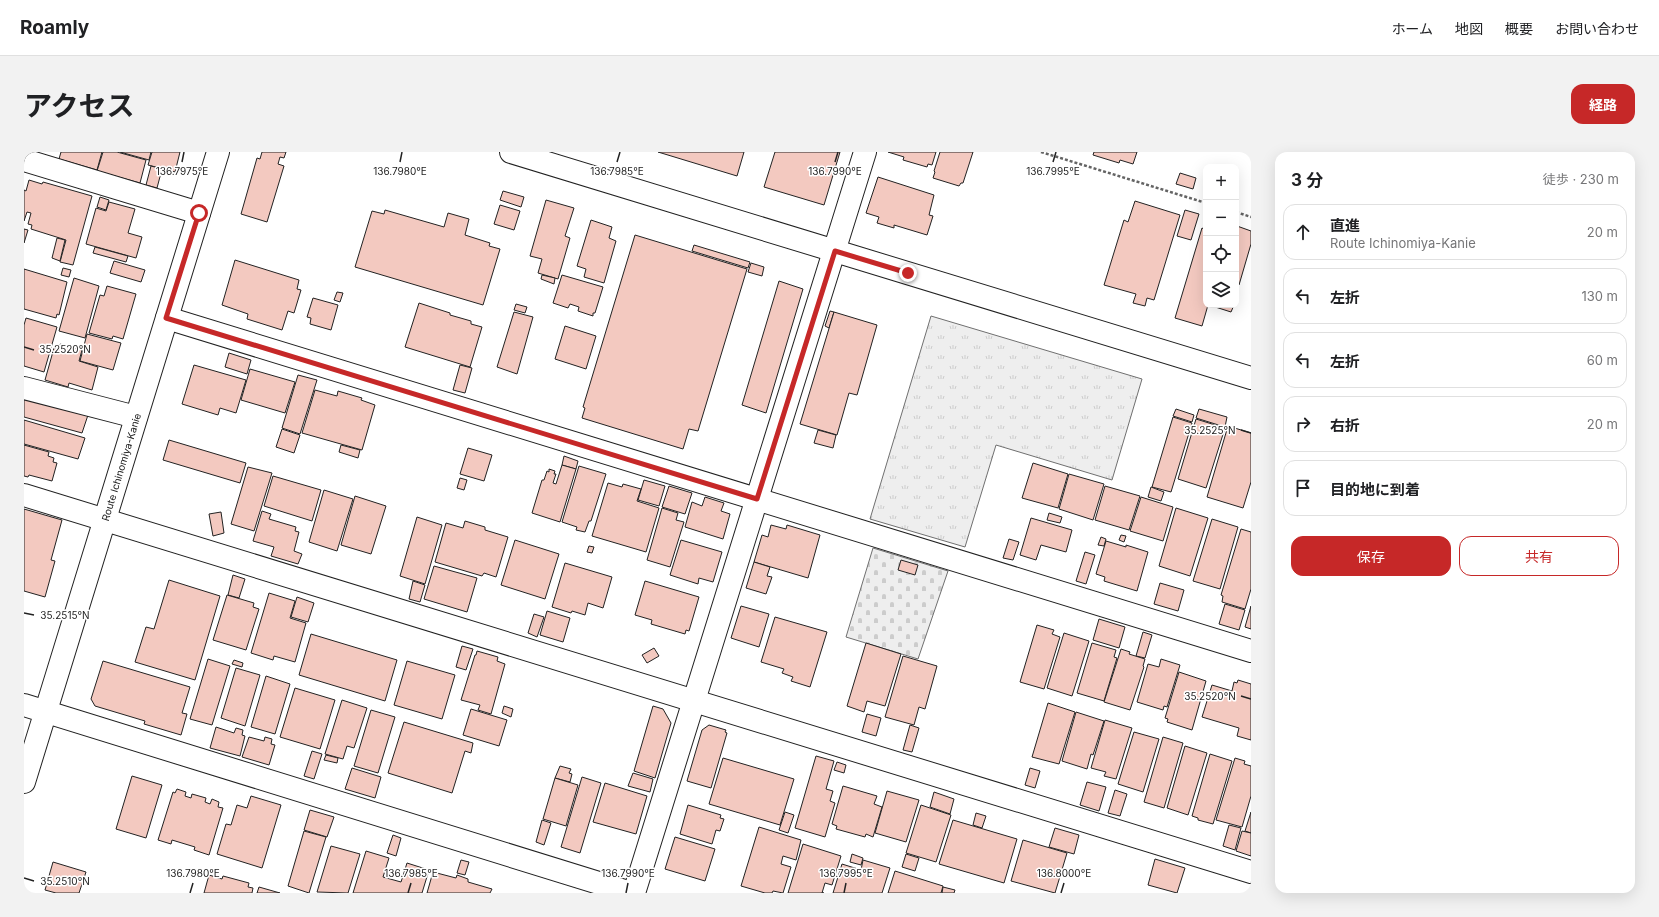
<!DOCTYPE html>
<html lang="ja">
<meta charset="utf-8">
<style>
body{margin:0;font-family:Inter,"Noto Sans JP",sans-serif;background:#f2f2f2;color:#202124}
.controls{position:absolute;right:12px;top:12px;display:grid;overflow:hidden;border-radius:8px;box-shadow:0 4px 16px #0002}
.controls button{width:36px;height:36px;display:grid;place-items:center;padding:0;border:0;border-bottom:1px solid #e0e0e0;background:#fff;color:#202124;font:20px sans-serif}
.stop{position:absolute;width:12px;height:12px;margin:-9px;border:3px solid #c62828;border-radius:50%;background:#fff}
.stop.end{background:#c62828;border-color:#fff;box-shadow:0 1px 4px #0008}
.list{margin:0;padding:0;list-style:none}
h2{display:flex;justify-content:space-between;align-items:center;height:52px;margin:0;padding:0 16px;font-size:17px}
h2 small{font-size:13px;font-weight:400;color:#757577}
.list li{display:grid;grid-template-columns:26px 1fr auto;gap:12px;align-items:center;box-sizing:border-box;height:56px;margin:0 8px 8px;padding:0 8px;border:1px solid #e0e0e0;border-radius:12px}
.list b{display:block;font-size:15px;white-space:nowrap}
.list p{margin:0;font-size:13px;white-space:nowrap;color:#757577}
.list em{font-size:13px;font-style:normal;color:#757577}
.actions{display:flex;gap:8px;padding:12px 16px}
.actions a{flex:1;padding:9px 0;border:1px solid #c62828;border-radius:12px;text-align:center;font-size:14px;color:#c62828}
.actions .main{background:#c62828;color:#fff}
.icon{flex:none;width:22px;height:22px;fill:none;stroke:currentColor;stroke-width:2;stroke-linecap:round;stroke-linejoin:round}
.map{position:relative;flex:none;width:1227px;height:741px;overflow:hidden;border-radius:12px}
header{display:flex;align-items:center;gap:24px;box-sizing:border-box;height:56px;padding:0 20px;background:#fff;border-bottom:1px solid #e0e0e0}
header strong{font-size:19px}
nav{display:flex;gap:22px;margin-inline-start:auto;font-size:14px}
.intro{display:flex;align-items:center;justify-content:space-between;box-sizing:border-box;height:96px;padding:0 24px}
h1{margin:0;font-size:28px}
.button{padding:10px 18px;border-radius:12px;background:#c62828;color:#fff;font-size:14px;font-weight:700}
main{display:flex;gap:24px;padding:0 24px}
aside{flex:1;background:#fff;border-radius:12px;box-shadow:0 4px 16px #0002}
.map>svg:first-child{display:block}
.cemetery{fill:url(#cemetery-stones);stroke:#6f6f6f}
.park{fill:url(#park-tufts);stroke:#6f6f6f}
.building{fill:#f3c9c0;stroke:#222}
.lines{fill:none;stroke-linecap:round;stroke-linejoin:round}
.street-casing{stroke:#222;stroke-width:24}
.secondary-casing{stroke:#222;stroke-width:24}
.primary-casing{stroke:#222;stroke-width:24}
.path{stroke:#646464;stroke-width:2.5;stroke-dasharray:3 2;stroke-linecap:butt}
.street{stroke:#fff;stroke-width:22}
.secondary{stroke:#fff;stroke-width:22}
.primary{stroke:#fff;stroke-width:22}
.route{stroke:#c62828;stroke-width:5}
.ticks{fill:none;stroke:#222;stroke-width:1.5}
.labels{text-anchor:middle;stroke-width:3;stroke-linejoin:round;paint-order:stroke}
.street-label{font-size:10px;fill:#222;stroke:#fff}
.ticks-label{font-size:10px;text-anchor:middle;fill:#222;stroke:#fff;stroke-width:3;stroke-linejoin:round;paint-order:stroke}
</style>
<header>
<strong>Roamly</strong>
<nav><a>ホーム</a><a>地図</a><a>概要</a><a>お問い合わせ</a></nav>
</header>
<div class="intro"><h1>アクセス</h1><a class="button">経路</a></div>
<main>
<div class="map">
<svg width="1227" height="741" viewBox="0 0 1227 741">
<defs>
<pattern id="cemetery-stones" width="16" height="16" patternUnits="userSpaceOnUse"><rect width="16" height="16" fill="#eee"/><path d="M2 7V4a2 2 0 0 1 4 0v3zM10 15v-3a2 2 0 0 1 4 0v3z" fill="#ccc"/></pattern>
<pattern id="park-tufts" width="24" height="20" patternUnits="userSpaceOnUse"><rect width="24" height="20" fill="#eee"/><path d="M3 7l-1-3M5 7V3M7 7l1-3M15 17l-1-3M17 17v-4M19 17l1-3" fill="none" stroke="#ccc"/></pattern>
</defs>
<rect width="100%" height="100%" fill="#fff"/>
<!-- cemetery -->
<polygon class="cemetery" points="849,396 924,419 894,507 822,485"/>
<!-- park -->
<polygon class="park" points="907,164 1118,227 1088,328 972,293 941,395 846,367"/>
<!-- building -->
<g class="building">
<polygon points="37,0 78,0 73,18 35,7"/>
<polygon points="79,0 93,0 122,8 116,31 73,19"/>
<polygon points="96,0 127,0 125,8"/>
<polygon points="128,0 156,0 151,20 124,13"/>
<polygon points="238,0 262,0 260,6 256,5 254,12 260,14 243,70 217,62 233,6 236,7"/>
<polygon points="634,0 720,0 713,24"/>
<polygon points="751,0 816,0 800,53 740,35"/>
<polygon points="864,0 912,0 908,13 904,12 903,15 879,8 880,5"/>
<polygon points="916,0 949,0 939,31 937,31 935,34 909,26 911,20 910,19"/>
<polygon points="1070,0 1113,0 1109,12 1096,8 1095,11 1069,3"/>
<polygon points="127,14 138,17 133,36 122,33"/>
<polygon points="1156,21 1172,26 1169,37 1152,32"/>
<polygon points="854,25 910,43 905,63 909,64 903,83 870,73 870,76 853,71 855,65 842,61"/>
<polygon points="5,28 18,32 19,30 68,44 49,113 36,110 42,88 7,77 8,73 4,72 7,61 3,60 0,69 0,38 2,39"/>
<polygon points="479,39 500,45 497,55 476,48"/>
<polygon points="76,45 85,48 82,58 73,55"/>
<polygon points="522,48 550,56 541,84 546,86 534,127 514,121 518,107 506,104"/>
<polygon points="1111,49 1156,63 1130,148 1123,146 1121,154 1109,151 1112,142 1080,133 1100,68 1104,70"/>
<polygon points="85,50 111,57 104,81 118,85 112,106 62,92 72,56 82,59"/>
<polygon points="476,53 496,59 490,78 470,72"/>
<polygon points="361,58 420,75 424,61 445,67 441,83 466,91 465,94 476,97 459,153 331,115 348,59 360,62"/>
<polygon points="1161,58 1175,62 1167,88 1153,84"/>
<polygon points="567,68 588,75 585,86 592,89 580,131 560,125 562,117 553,114"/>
<polygon points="1213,74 1227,79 1227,92 1215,133 1212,132"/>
<polygon points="1178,76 1182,78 1182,153 1184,153 1178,174 1151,166"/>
<polygon points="0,77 4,78 0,91"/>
<polygon points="611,83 723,117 674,279 665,277 659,297 558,266 561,256 559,255"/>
<polygon points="33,86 41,88 36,109 28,106"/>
<polygon points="670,93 726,110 724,116 668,99"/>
<polygon points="71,95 104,104 102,110 69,101"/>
<polygon points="211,108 275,128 273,137 277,138 270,161 264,159 258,178 223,167 224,162 198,153"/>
<polygon points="90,109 121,118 117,130 86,121"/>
<polygon points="727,111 740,115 738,124 724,120"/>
<polygon points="39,116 47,118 45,125 37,123"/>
<polygon points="0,117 43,130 35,163 33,162 32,166 0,157"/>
<polygon points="518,123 531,126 530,132 517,127"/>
<polygon points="538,123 579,135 571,161 569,161 569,164 554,159 555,155 546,152 544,156 529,151"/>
<polygon points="50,126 75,134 61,186 35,179"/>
<polygon points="755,129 779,137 742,261 718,253"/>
<polygon points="83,134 112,142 99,187 89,184 88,187 65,181 76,143 80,144"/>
<polygon points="313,140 319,141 316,150 310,148"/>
<polygon points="289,146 314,153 307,178 286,172 287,166 283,165"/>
<polygon points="395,151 426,161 426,163 447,169 447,172 458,175 446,215 381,195"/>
<polygon points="492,152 503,155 501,161 490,158"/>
<polygon points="1185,153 1210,153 1207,160"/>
<polygon points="806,159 810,160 805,176 801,174"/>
<polygon points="490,160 509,165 493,222 473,215"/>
<polygon points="810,160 853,173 833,243 825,241 813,283 776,272"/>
<polygon points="2,166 33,175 20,220 0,214 0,173"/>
<polygon points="541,174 572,184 562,217 531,207"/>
<polygon points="63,182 97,191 89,218 56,209"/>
<polygon points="36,192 58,198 55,209 74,215 68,238 45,231 44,235 21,228 30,196 35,198"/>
<polygon points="205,201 227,208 223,222 201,215"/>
<polygon points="170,213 222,228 212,261 196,256 194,263 158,252"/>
<polygon points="436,213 448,216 441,241 429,238"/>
<polygon points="226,217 271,230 261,261 217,248"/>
<polygon points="274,223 293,228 276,282 258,276"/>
<polygon points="291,238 313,244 314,239 338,246 337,248 351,253 338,298 278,281"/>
<polygon points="0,245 64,263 58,281 0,265"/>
<polygon points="1152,257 1170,263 1168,270 1149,264"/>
<polygon points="1175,257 1203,265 1201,275 1172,266"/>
<polygon points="1149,265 1168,271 1147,340 1128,335"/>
<polygon points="1172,267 1201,276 1182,336 1154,327"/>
<polygon points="0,268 61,286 54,307 0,292"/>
<polygon points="1204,274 1227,281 1227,330 1219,356 1183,345"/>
<polygon points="258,277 276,283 270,301 252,295"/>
<polygon points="794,278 812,283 809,296 790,291"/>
<polygon points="145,288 222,311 216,331 139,308"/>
<polygon points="0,293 25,300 24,304 30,306 29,310 33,311 28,329 5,323 4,325 0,324"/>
<polygon points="317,293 336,298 334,306 315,300"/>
<polygon points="444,296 468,303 460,329 436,322"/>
<polygon points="540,304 554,309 552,317 538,313"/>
<polygon points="1009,311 1044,322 1034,356 998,346"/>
<polygon points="538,313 552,317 536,370 508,361 518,328 520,328 523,319 525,320 525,317 531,319 530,322 532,322 529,331 532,332"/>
<polygon points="555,314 582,322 567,369 565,369 561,380 552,378 553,375 538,370"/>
<polygon points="224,315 248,321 230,379 207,372"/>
<polygon points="1045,322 1080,332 1069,368 1035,357"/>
<polygon points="249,324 297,338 288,369 240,354"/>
<polygon points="436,326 443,328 440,338 433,336"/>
<polygon points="620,328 641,334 635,354 614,348"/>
<polygon points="584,331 598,335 599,332 617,337 613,349 635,356 622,400 568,384"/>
<polygon points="645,334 668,341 661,362 638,355"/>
<polygon points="1081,334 1116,344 1105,378 1071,368"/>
<polygon points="1127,335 1140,340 1137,349 1124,345"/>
<polygon points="300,338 329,347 313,399 285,390"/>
<polygon points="331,344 362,354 347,402 317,393"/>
<polygon points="681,345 700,351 697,359 706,362 699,387 661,375 668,350 678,354"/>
<polygon points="1117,345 1149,355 1139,389 1106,379"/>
<polygon points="638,356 654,361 652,368 660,370 646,415 623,408"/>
<polygon points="1152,356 1184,366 1166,424 1135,414"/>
<polygon points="0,357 38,368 27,408 31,409 21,445 0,439"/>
<polygon points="238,359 247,362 245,367 272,375 271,379 275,380 270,399 278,402 274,412 247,404 250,395 229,389"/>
<polygon points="197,360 200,381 189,384 185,362"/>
<polygon points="1025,361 1038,365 1036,371 1023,368"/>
<polygon points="393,365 418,373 401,432 376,424"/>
<polygon points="1007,366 1048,378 1042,400 1017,393 1012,408 996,403"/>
<polygon points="1188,367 1214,375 1196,437 1169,429"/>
<polygon points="441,369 461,375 461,378 484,385 472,425 460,421 458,424 411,410 422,371 439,376"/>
<polygon points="747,373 762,377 763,373 796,383 784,426 730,410 738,383 744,385"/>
<polygon points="1217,377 1227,380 1227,437 1221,457 1198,450 1199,444 1197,443"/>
<polygon points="1097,383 1102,384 1100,390 1095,388"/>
<polygon points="1077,385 1082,387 1080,394 1074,393"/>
<polygon points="985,387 995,390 989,408 979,406"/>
<polygon points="491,388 535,402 521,447 477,433"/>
<polygon points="657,388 698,400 689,430 675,426 674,432 646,423"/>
<polygon points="1082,389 1102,395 1102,393 1124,400 1113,439 1080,429 1081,425 1072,422"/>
<polygon points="565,394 570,395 568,401 563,400"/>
<polygon points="1061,400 1071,403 1062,432 1052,429"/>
<polygon points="877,408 894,413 891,423 874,418"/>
<polygon points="730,410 746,415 743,424 748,425 742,442 722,436"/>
<polygon points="541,411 588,425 579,456 564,451 561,463 548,459 547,461 528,455"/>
<polygon points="410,414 453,426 443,460 400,447"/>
<polygon points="209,423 221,427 215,446 204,443"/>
<polygon points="145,428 196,444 171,528 111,510 122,475 130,477"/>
<polygon points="389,429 401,433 396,450 385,447"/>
<polygon points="621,429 675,445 665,479 662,478 661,482 627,472 628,468 611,463"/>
<polygon points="1136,431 1160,438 1154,459 1130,452"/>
<polygon points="245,441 271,449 266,466 282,471 271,510 250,504 249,508 227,501"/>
<polygon points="203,443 230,451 229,455 235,457 222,498 189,488"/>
<polygon points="273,445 290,451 284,470 267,465"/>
<polygon points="1201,452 1221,458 1215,478 1195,472"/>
<polygon points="717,454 745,462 735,495 707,486"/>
<polygon points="1227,454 1227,477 1221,475"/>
<polygon points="523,459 546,466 539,490 516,483"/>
<polygon points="510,462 520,465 513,485 504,481"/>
<polygon points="751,465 803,480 786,535 767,529 769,525 758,521 760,517 737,510"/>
<polygon points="1075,467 1101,475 1095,496 1069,488"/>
<polygon points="1013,473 1030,478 1028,482 1036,485 1020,537 996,530"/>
<polygon points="1119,480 1128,483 1121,506 1112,504"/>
<polygon points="1040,481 1065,489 1048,544 1023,536"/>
<polygon points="287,482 373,508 361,549 275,523"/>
<polygon points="842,491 877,502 861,554 843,549 840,560 823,554"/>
<polygon points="1068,491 1092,498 1090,505 1093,506 1080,549 1053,541"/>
<polygon points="438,494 449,497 442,518 432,515"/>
<polygon points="630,496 635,504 623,511 618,503"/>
<polygon points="1097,497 1106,500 1105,502 1121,507 1119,514 1120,515 1106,558 1080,550"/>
<polygon points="453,499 474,505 473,509 481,512 467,562 454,558 456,553 437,548 451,503 452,503"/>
<polygon points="879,504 913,514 901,557 895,555 890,573 861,565"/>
<polygon points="184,507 206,514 188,573 166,567"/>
<polygon points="1137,507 1156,513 1143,555 1140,554 1139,558 1113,550 1124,512 1135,515"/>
<polygon points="210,508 219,511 218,515 208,512"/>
<polygon points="79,509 166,535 158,561 163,562 157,583 120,572 121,569 71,554 67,547"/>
<polygon points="383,509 431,523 418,567 370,553"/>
<polygon points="212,516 236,523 221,574 197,566"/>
<polygon points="1155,520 1182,529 1168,578 1143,570 1144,567 1141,566"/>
<polygon points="242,524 266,532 251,582 227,575"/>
<polygon points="1214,528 1227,532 1227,588 1213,584 1215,576 1178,565 1188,533 1208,539 1210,530 1213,531"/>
<polygon points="271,536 311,548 296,597 256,585"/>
<polygon points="318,548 343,556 330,596 323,594 319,607 301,602"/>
<polygon points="1024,551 1051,560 1035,612 1008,605"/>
<polygon points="480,554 489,557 487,565 478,561"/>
<polygon points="629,554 639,557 647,571 631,626 610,619"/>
<polygon points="447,557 483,568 475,594 439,583"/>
<polygon points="347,558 371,565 354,621 330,614"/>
<polygon points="1052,560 1080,569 1069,603 1067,602 1063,617 1038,609"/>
<polygon points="843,562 857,566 852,584 838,580"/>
<polygon points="1081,568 1108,576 1092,627 1080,624 1082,620 1067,616"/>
<polygon points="380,570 449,591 447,601 441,599 428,641 364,621"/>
<polygon points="685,573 702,578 701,580 703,581 687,636 663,629 678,578"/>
<polygon points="886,573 895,576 888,600 879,598"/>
<polygon points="192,575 210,581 212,576 219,578 218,583 221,584 216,604 186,596"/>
<polygon points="1110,580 1135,587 1119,640 1094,632"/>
<polygon points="225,585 240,589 241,585 248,587 247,592 251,593 245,613 218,605"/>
<polygon points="1139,585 1159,591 1140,656 1120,650"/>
<polygon points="1161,594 1183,601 1164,663 1143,656"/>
<polygon points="288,599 298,602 290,627 280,624"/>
<polygon points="1186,602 1208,609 1189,672 1174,668 1174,666 1168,664"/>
<polygon points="302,603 314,606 313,611 300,608"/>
<polygon points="792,604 810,609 802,637 809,639 806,649 811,651 801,685 771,676"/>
<polygon points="699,606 770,627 756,673 685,652"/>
<polygon points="1211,606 1221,609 1220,612 1227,614 1227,644 1218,675 1192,668"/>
<polygon points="813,610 822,613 820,621 810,618"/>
<polygon points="536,614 547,617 545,621 548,622 546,630 531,626"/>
<polygon points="328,616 357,625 351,646 321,637"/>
<polygon points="1006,616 1016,619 1011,636 1001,633"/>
<polygon points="609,621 629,627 626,640 604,634"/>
<polygon points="108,624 138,633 122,686 92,677"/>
<polygon points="558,625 577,631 556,701 537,695"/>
<polygon points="531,626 554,633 542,674 519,667"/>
<polygon points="1063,630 1082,635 1075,659 1056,653"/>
<polygon points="581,631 623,644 612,682 569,670"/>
<polygon points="819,634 853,644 850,652 858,655 849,685 842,682 841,685 812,677 813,674 808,672"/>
<polygon points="153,637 162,640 161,644 167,646 168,642 182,646 181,650 186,652 188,647 195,650 194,655 199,656 185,703 170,698 171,695 148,688 147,692 134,688 149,640 151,641"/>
<polygon points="1091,638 1103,642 1096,664 1084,661"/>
<polygon points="863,639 895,648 882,690 851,681"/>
<polygon points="910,640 930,647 926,662 906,655"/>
<polygon points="227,644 257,653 238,716 193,702 202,672 207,673 213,653 223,656"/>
<polygon points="664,653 697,663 696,666 700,667 696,679 692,678 688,692 656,682"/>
<polygon points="897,653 927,663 912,710 882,701"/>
<polygon points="286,658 310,665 303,685 280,678"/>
<polygon points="761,660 770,663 764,681 755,678"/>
<polygon points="1227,660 1227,681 1221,679"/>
<polygon points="952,661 962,664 958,676 949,673"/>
<polygon points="518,668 527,671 520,693 512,690"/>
<polygon points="929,668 993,687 980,731 915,712"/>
<polygon points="1205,673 1217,676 1211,698 1199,694"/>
<polygon points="735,675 777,688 772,708 759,704 757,712 767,715 759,741 749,739 748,741 741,741 717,734"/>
<polygon points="1031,676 1055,683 1050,702 1025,695"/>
<polygon points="280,679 302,685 285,741 264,734"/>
<polygon points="1218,679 1227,681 1227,704 1212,699"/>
<polygon points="369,683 377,686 372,704 363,701"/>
<polygon points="651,685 691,697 681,729 641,717"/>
<polygon points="999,688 1043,701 1031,741 987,729"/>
<polygon points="779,692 817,704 808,733 801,731 798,741 800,741 764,741"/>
<polygon points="307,694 336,702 324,741 293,740"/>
<polygon points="342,699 365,706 359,725 377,730 383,711 405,718 398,741 329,741"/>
<polygon points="828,702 839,706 837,713 826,710"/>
<polygon points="882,702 895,706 891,719 878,715"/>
<polygon points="1131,707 1161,716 1153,741 1124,733"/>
<polygon points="437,708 445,710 441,723 433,721"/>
<polygon points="839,708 866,716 858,741 809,741 818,712 837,718"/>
<polygon points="29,710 62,720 55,741 32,741 21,738"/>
<polygon points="871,719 919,734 917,741 864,741"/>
<polygon points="409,720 432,726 433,723 444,727 444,730 468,737 466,741 403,741"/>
<polygon points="185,723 198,727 199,724 225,731 224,735 229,736 228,741 180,741"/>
<polygon points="235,735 256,741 233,741"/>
<polygon points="919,735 931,738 930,741 918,741"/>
</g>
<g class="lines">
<defs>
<g id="street">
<polyline points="0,8 175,61"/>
<polyline points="143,166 1227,499"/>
<polyline points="0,236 112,265"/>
<polyline points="0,343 1227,720"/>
<polyline points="0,553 607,741"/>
<polyline points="610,741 841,0"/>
</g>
<polyline id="secondary" points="487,0 1227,226"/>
<polyline id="primary" points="0,630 194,0"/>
</defs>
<!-- street casing -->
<use href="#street" class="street-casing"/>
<!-- secondary casing -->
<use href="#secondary" class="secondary-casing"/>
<!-- primary casing -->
<use href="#primary" class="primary-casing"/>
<!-- path -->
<g class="path">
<polyline points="1017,0 1182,51"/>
<polyline points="1212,60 1227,65"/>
</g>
<!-- street -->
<use href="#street" class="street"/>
<!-- secondary -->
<use href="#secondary" class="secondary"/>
<!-- primary -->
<use href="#primary" class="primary"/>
</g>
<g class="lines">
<!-- route -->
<polyline class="route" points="175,61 142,166 733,347 811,99 884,121"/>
</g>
<!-- ticks -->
<path class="ticks" d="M158,10L160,0M376,10L378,0M593,10L596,0M811,10L814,0M1029,10L1032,0M0,195L10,198M1217,278L1227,281M0,461L10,463M1217,544L1227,547M0,726L10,729M166,741L169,731M384,741L387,731M602,741L604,731M820,741L822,731M1037,741L1040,731"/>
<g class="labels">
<!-- street labels -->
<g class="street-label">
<text transform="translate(97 315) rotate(-73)" y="4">Route Ichinomiya-Kanie</text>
</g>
</g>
<g class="ticks-label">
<text x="158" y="23">136.7975°E</text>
<text x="376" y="23">136.7980°E</text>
<text x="593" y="23">136.7985°E</text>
<text x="811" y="23">136.7990°E</text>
<text x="1029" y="23">136.7995°E</text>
<text x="41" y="201">35.2520°N</text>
<text x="1186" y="282">35.2525°N</text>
<text x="41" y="467">35.2515°N</text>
<text x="1186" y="548">35.2520°N</text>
<text x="169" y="725">136.7980°E</text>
<text x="387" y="725">136.7985°E</text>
<text x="604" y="725">136.7990°E</text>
<text x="822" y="725">136.7995°E</text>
<text x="1040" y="725">136.8000°E</text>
<text x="41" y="733">35.2510°N</text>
</g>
</svg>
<div class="controls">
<button>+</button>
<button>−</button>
<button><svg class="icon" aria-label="locate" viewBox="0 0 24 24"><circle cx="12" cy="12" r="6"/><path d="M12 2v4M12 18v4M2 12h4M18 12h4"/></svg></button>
<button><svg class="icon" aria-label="layers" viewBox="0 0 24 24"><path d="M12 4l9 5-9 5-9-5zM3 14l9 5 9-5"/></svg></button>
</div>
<div class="stop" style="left:175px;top:61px"></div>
<div class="stop end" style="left:884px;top:121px"></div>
</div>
<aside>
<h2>3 分<small>徒歩 · 230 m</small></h2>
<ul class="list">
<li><svg class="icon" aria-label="ahead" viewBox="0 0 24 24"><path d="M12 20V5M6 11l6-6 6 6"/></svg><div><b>直進</b><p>Route Ichinomiya-Kanie</p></div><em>20 m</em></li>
<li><svg class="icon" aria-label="left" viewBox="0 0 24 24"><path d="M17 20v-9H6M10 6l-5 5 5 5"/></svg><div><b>左折</b></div><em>130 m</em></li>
<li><svg class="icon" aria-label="left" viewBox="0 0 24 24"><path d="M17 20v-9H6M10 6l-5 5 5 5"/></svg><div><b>左折</b></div><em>60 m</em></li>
<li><svg class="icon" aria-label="right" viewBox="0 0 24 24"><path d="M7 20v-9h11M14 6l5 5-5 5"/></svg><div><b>右折</b></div><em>20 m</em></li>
<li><svg class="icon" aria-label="arrive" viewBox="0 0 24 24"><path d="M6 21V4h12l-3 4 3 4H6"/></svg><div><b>目的地に到着</b></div></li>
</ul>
<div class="actions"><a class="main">保存</a><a>共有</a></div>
</aside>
</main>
